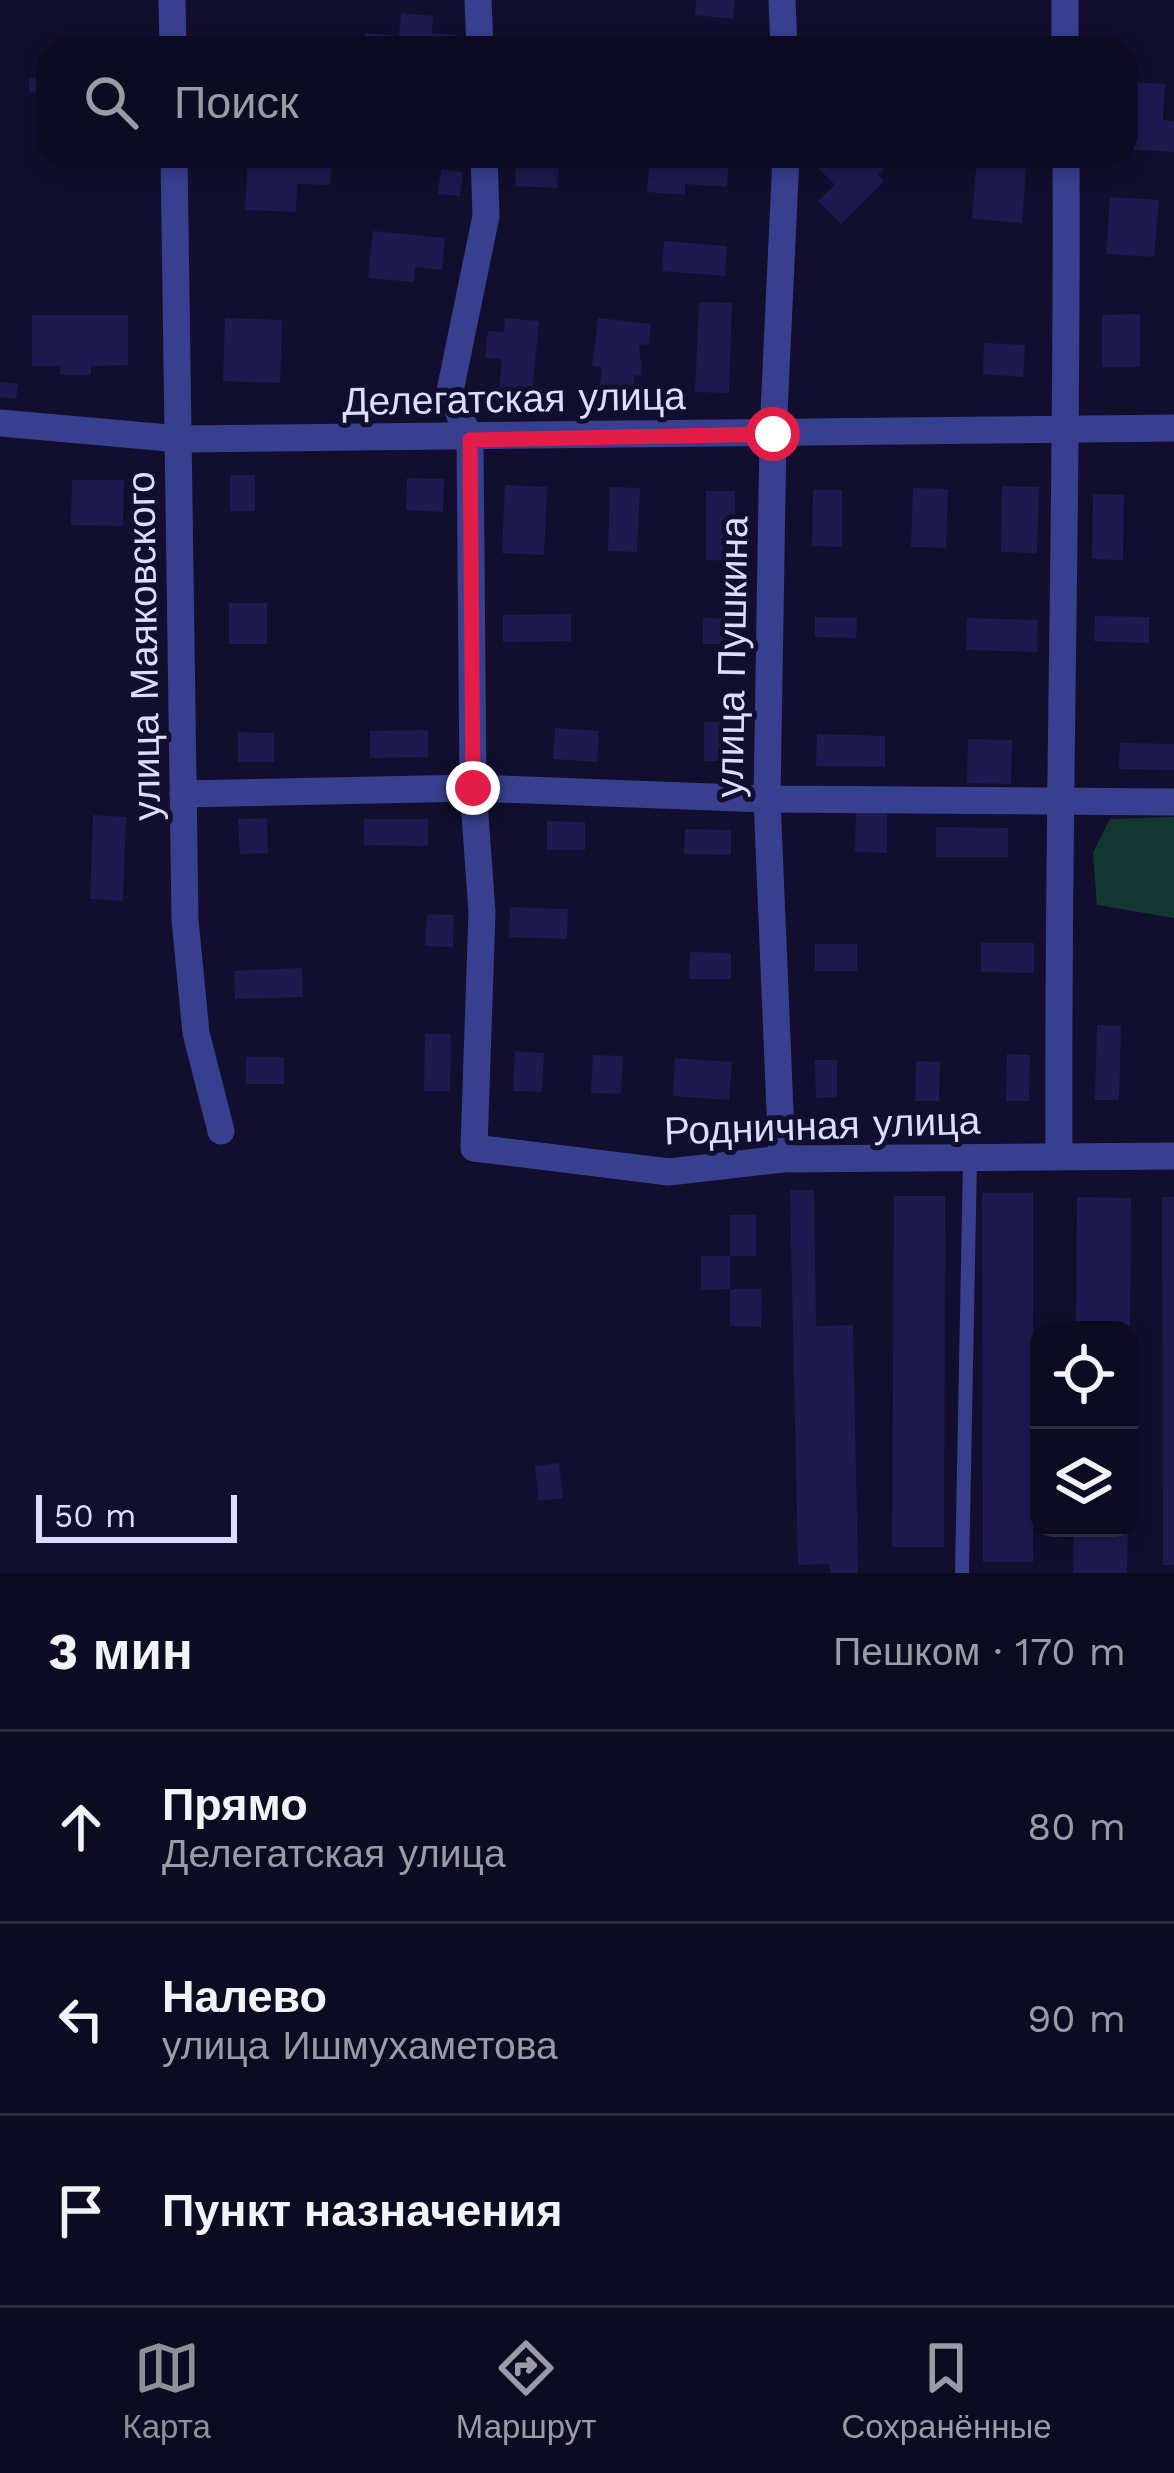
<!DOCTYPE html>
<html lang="ru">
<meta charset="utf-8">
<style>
body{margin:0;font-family:"Work Sans",sans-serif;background:#16142a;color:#f1f3f6}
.controls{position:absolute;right:36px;bottom:36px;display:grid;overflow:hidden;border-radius:24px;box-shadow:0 6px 18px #0003}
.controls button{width:108px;height:108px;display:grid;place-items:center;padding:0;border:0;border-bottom:3px solid #2d2b40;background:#0d0b22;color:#f1f3f6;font:60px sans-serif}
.scale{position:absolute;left:36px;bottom:30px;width:201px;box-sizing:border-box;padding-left:12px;border:6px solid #dbdcff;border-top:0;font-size:33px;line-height:42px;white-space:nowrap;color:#dbdcff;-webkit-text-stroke:9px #110f2d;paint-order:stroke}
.stop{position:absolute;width:36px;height:36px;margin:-27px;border:9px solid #e11d48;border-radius:50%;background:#fff}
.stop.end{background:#e11d48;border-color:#fff;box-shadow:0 3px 12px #0008}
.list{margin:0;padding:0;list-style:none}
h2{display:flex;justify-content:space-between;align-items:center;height:156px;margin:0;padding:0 48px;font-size:51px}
h2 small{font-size:39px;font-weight:400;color:#9a9ba5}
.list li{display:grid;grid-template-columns:78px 1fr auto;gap:36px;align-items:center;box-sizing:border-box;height:192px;padding:0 48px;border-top:3px solid #2d2b40}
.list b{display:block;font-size:45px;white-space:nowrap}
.list p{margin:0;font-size:39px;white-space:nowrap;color:#9a9ba5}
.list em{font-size:39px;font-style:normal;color:#9a9ba5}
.icon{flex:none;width:66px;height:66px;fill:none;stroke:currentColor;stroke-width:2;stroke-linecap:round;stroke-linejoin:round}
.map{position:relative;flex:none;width:1174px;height:1573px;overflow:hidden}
.search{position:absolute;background:#0d0b22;box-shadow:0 6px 18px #0003;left:36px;right:36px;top:36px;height:132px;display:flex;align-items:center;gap:30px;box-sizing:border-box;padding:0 42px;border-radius:36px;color:#9a9ba5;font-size:45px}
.sheet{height:732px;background:#0d0b22}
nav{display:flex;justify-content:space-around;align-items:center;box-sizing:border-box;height:168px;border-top:3px solid #2d2b40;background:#0d0b22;font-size:33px;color:#9a9ba5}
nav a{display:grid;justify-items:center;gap:6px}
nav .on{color:#8c9099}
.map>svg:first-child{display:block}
.green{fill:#123731}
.building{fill:#1e1a4f}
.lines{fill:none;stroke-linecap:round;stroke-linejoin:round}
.service{stroke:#383f8f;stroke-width:14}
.minor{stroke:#383f8f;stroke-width:27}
.route{stroke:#e11d48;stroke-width:15}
.labels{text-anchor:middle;stroke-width:10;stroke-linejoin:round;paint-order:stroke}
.street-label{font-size:39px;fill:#dbdcff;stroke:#110f2d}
</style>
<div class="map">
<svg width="1174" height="1573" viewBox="0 0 1174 1573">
<rect width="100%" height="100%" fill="#110f2d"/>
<!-- green -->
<polygon class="green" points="1174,817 1174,918 1097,905 1093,853 1110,819"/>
<!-- building -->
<g class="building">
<polygon points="696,0 735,0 733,19 695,15"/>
<polygon points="401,13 433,16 432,33 456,35 456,48 364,48 365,33 399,36"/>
<polygon points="508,40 550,45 550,48 507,48"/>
<polygon points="555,41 586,45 586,48 554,48"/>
<polygon points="48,77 48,92 29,93 29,78"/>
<polygon points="1126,82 1165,84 1163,120 1174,121 1174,152 1126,149"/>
<polygon points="248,156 332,156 330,185 297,184 296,212 245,210"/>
<polygon points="516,156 559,156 557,188 515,186"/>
<polygon points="650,156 729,156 727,187 685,184 685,195 647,192"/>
<polygon points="829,156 871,156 884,169 878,175 884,181 841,224 818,201 835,185 818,168"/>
<polygon points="977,156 1027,156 1022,223 972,219"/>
<polygon points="441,169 463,172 460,196 438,194"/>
<polygon points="1110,197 1159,200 1154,257 1106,254"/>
<polygon points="373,231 445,238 442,270 415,267 414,282 368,278"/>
<polygon points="664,241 727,246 725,276 662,271"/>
<polygon points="699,302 732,303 729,393 695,392"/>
<polygon points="1140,314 1140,367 1102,367 1102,315"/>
<polygon points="32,315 128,315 128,365 91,366 91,375 60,375 60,366 32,366"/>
<polygon points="225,318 282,320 280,383 223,381"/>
<polygon points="505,318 539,321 532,393 499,391 502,359 485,358 488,331 504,332"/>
<polygon points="598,318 651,324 649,345 639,344 642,376 635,375 632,394 599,391 602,368 592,366"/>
<polygon points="984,343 1025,345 1023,377 983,374"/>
<polygon points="0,382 18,384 16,399 0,397"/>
<rect x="230" y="475" width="25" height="36"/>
<polygon points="407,478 444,479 443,512 406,510"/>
<polygon points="72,480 124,480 123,526 71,525"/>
<polygon points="505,485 547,487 544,555 502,553"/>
<polygon points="1002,486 1039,487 1037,553 1001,552"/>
<polygon points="610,487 640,488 637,552 608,551"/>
<polygon points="913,488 948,489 946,548 911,547"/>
<polygon points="813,490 842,490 842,547 812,546"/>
<polygon points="706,491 735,491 735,561 706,560"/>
<polygon points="1093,494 1124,495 1123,560 1092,559"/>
<rect x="229" y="603" width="38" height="41"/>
<polygon points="571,614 571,641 503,642 503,615"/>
<polygon points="1095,616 1149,617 1149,643 1094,641"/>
<polygon points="815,617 857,618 856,638 815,637"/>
<polygon points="703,618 733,619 733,644 703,644"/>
<polygon points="967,618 1038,620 1037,652 966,650"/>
<polygon points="704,722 734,722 733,761 704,761"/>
<polygon points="555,728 599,731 597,762 553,759"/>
<polygon points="428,730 428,757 370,758 370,731"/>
<polygon points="238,732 274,733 274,762 238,762"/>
<polygon points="817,734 885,736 885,767 816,766"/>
<polygon points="968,739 1012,740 1011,784 967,783"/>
<polygon points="1120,743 1174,744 1174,770 1119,769"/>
<polygon points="856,813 887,814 887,853 855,852"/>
<polygon points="93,815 126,817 123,901 90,899"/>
<polygon points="267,818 268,853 240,854 238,819"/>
<polygon points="364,819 428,819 428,846 364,845"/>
<polygon points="547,821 585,822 585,850 547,850"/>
<polygon points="936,827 1008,828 1008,857 936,857"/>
<polygon points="685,829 731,830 731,855 684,854"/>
<polygon points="510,907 568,909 567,939 509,937"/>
<polygon points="427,914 454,915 453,947 425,946"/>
<polygon points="981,943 1034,943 1034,973 981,972"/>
<rect x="815" y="944" width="42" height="27"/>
<polygon points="690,952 731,953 731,979 689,979"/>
<polygon points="302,968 303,997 235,999 234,971"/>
<polygon points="1097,1025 1121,1026 1119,1100 1095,1100"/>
<polygon points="425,1034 451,1034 450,1091 424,1091"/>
<polygon points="515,1051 544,1053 542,1092 513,1091"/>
<polygon points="1007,1054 1030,1055 1029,1101 1006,1101"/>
<polygon points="593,1055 623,1056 621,1094 591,1093"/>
<rect x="246" y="1057" width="38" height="27"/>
<polygon points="675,1058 732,1062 729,1100 673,1096"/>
<polygon points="815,1060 837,1060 837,1097 816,1098"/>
<polygon points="916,1061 940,1062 939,1101 915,1101"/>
<polygon points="790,1190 814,1190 816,1326 853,1325 858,1573 830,1573 830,1564 798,1565"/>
<polygon points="982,1193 1033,1193 1033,1562 983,1562"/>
<polygon points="894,1196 945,1196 944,1547 892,1547"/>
<polygon points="1077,1197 1131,1198 1130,1330 1076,1330"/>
<polygon points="1162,1197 1174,1197 1174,1565 1163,1565"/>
<rect x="730" y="1215" width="26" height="41"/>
<polygon points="701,1256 730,1256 730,1289 701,1290"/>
<polygon points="730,1289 762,1289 761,1327 730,1326"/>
<polygon points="559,1463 563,1498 539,1501 535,1466"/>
<polygon points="1074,1528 1128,1528 1127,1573 1073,1573"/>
</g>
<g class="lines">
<!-- service -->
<polyline class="service" points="962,1573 970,1159"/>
<!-- minor -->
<g class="minor">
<polyline points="172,0 173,48"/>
<polyline points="478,0 480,48"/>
<polyline points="782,0 784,48"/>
<polyline points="1065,0 1065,48"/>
<polyline points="174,156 185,920 196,1033 221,1131"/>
<polyline points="484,156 486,216 450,391 470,440 473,788 482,912 474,1148 669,1172 782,1159 1174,1156"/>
<polyline points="0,423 180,439 1174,428"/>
<polyline points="183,794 473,788 767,799 1174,802"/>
<path d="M1059,1156C1057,823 1068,490 1066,156"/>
<polyline points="782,1159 767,799 773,434 786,156"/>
</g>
</g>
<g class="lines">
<!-- route -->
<polyline class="route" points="473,788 470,440 773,434"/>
</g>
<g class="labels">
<!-- street labels -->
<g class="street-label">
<text transform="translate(514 398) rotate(-1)" y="14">Делегатская улица</text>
<text transform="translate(143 646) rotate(-91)" y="14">улица Маяковского</text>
<text transform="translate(731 657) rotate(-89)" y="14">улица Пушкина</text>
<text transform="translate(822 1125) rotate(-2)" y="14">Родничная улица</text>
</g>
</g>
</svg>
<div class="controls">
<button><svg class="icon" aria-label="locate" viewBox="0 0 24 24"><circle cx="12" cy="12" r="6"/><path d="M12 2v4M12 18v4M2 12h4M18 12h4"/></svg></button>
<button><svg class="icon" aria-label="layers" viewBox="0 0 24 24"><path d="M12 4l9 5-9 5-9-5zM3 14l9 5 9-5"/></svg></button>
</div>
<div class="scale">50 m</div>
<div class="stop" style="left:773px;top:434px"></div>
<div class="stop end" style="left:473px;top:788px"></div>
<div class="search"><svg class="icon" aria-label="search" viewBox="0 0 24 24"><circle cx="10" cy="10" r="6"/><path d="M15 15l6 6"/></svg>Поиск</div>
</div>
<section class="sheet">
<h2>3 мин<small>Пешком · 170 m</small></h2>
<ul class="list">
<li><svg class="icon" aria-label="ahead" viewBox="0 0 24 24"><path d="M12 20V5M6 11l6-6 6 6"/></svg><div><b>Прямо</b><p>Делегатская улица</p></div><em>80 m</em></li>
<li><svg class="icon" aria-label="left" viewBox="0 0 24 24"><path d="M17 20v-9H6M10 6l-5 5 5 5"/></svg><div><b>Налево</b><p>улица Ишмухаметова</p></div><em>90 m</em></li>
<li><svg class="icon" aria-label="arrive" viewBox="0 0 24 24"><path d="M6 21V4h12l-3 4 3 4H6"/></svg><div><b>Пункт назначения</b></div></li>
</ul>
</section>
<nav>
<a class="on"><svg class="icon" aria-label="map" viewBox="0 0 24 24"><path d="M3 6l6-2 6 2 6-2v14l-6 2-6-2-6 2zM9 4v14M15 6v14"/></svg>Карта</a>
<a><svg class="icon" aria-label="directions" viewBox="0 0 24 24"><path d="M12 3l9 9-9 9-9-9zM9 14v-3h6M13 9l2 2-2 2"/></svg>Маршрут</a>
<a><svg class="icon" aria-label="saved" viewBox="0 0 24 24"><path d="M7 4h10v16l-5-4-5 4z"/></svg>Сохранённые</a>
</nav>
